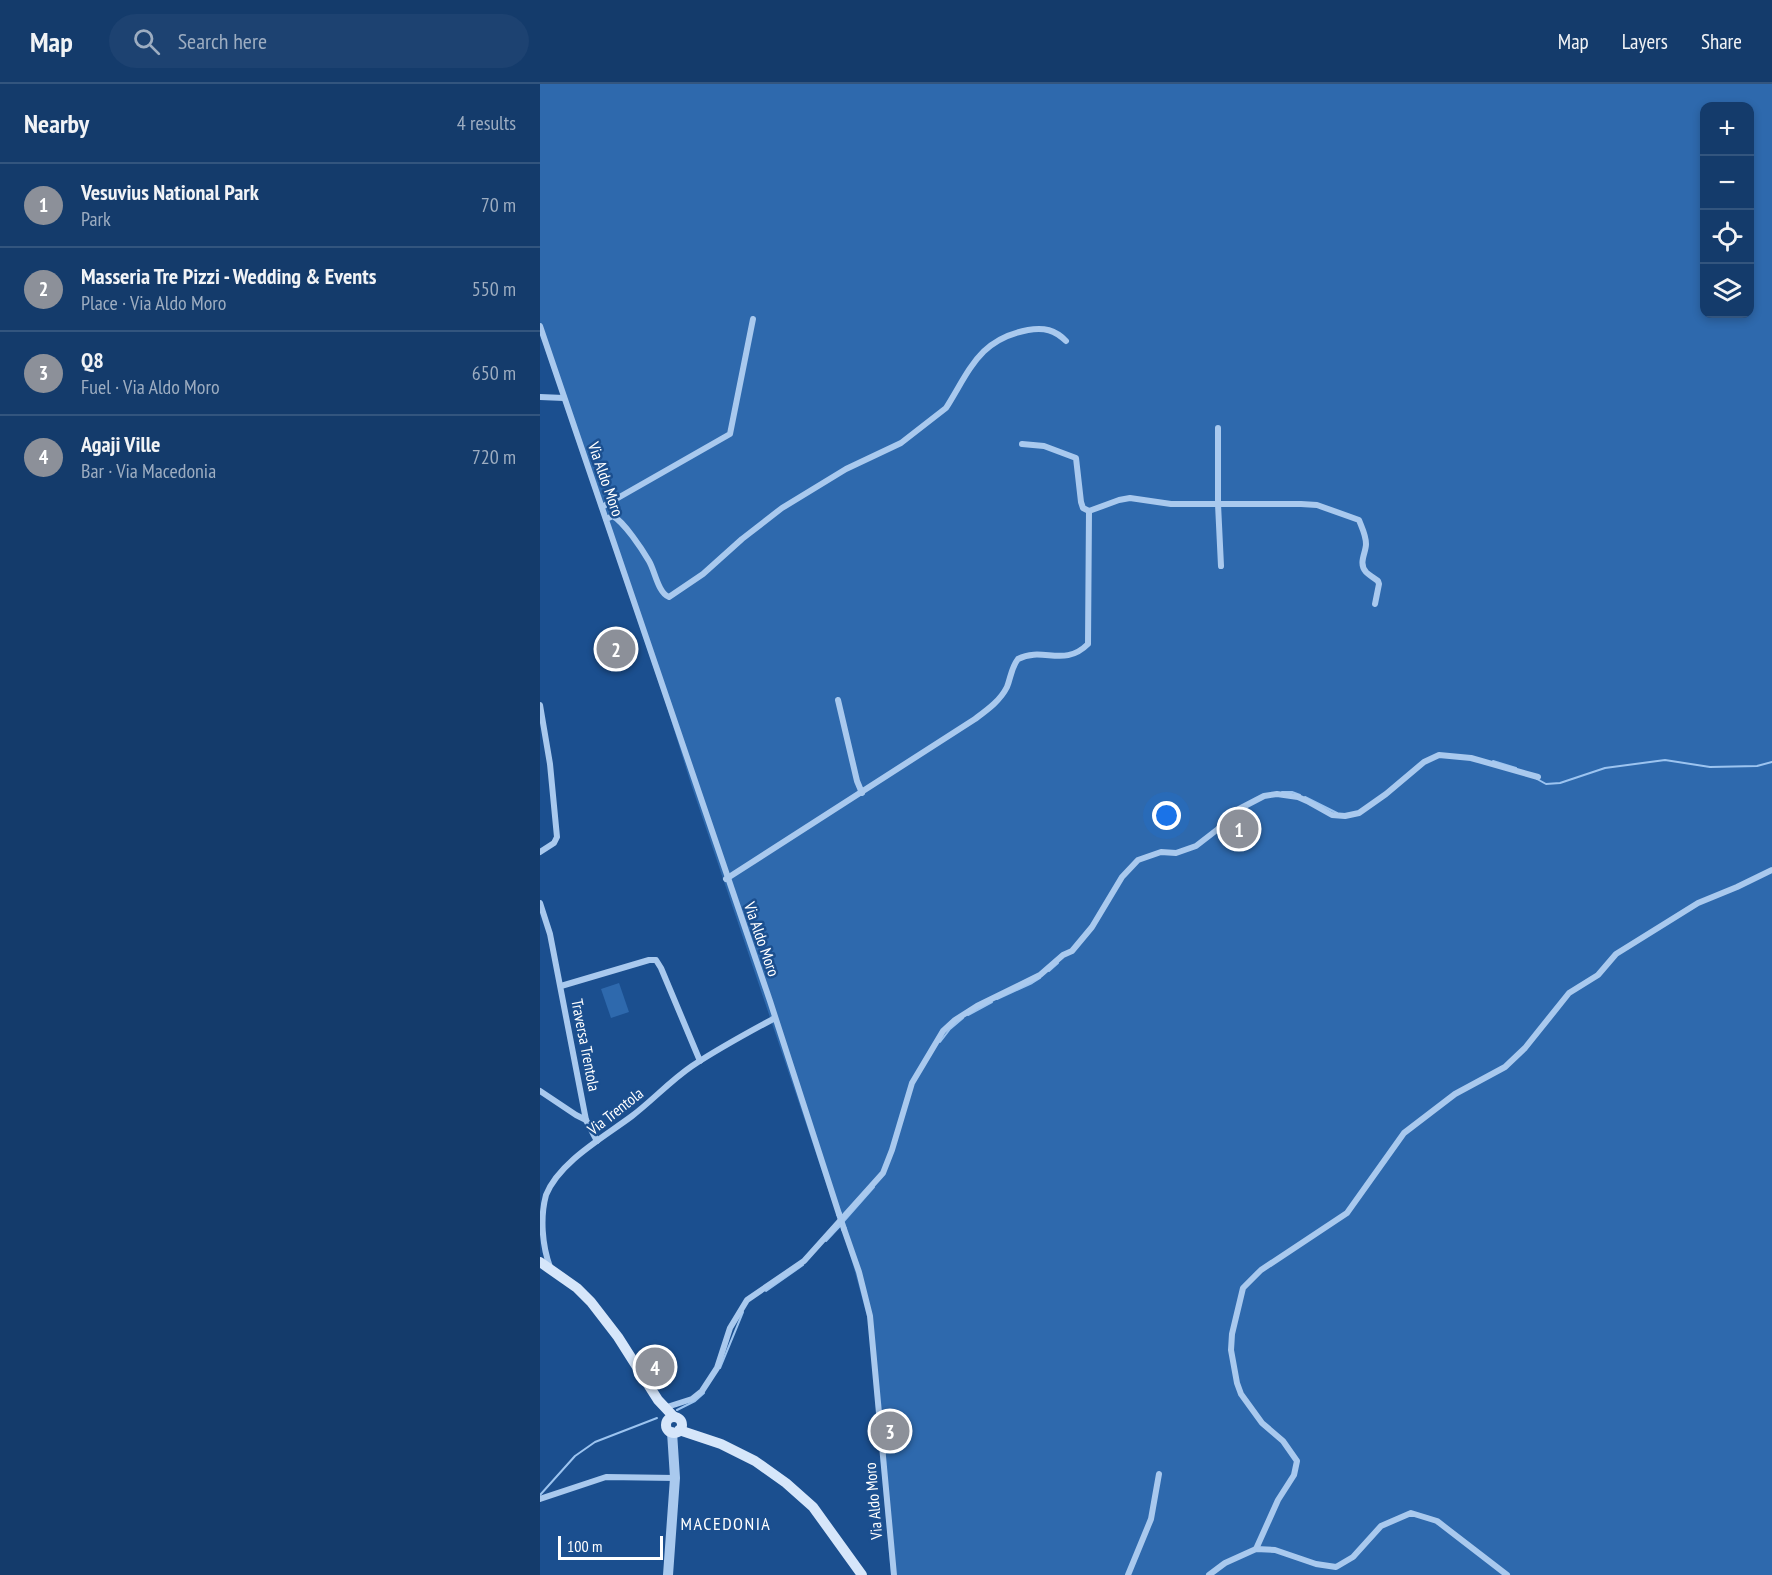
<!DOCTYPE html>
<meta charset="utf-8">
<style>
body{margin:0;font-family:"PT Sans Narrow",sans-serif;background:#1d4271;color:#f1f3f6}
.controls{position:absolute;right:18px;top:18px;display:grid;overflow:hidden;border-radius:12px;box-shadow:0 3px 9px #0003}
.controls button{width:54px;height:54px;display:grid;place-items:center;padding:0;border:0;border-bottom:2px solid #33557e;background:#143b6b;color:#f1f3f6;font:30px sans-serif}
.scale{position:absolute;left:18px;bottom:15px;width:105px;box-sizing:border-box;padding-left:6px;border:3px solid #fff;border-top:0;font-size:16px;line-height:21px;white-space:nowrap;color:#fff;-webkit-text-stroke:4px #1b4f8f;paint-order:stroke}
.you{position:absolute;left:627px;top:732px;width:21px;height:21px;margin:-15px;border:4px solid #fff;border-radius:50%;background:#1a73e8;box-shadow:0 0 0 9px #1a73e833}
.badge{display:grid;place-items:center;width:39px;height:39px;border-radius:50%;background:#8c9099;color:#fff;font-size:20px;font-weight:700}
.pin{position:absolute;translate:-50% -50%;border:3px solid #fff;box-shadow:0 2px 6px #0006}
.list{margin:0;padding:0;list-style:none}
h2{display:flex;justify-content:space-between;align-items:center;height:78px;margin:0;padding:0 24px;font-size:26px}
h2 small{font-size:20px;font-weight:400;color:#9dadc1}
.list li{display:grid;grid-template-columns:39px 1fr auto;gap:18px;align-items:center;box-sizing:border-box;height:84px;padding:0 24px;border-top:2px solid #33557e}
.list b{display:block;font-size:22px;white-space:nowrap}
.list p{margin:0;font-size:20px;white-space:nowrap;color:#9dadc1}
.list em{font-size:20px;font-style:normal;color:#9dadc1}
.icon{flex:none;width:33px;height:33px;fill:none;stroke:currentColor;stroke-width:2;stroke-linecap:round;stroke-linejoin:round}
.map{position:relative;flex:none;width:1232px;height:1491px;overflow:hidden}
header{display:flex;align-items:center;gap:36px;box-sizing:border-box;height:84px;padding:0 30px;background:#143b6b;border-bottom:2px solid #33557e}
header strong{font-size:28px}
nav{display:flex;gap:33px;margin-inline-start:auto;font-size:21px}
.search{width:420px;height:54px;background:#1d4271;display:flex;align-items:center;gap:15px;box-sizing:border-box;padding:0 21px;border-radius:33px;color:#9dadc1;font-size:22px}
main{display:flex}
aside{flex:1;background:#143b6b}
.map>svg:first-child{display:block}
.green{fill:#2e69ad;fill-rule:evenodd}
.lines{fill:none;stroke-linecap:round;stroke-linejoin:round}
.stream{stroke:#9cc4f0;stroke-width:2}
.minor{stroke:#a9c9ee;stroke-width:6}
.tertiary{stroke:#a9c9ee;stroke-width:10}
.secondary{stroke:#d6e6fa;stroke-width:10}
.minor-bridge{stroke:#a9c9ee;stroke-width:6}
.labels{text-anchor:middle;stroke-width:5;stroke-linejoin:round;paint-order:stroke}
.street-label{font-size:16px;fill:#fff;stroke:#1b4f8f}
.neighbourhood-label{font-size:18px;letter-spacing:1.5px;fill:#fff;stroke:#1b4f8f}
</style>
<header>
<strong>Map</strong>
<div class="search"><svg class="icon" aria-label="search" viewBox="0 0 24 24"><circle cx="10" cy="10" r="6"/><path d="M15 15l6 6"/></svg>Search here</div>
<nav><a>Map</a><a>Layers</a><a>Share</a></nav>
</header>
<main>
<aside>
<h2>Nearby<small>4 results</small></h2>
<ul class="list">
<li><span class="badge">1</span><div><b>Vesuvius National Park</b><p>Park</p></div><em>70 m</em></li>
<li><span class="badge">2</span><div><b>Masseria Tre Pizzi - Wedding &amp; Events</b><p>Place · Via Aldo Moro</p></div><em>550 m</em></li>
<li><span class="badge">3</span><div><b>Q8</b><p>Fuel · Via Aldo Moro</p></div><em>650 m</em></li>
<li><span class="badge">4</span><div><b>Agaji Ville</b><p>Bar · Via Macedonia</p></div><em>720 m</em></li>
</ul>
</aside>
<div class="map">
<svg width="1232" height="1491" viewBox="0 0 1232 1491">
<rect width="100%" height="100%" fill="#1b4f8f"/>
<!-- green -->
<g class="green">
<path d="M0,0H1232V1491H351L328,1236L310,1170L151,700L126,620L0,250ZM1164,22H1210V230H1164Z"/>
<polygon points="79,899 89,928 71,934 61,905"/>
</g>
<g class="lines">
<!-- stream -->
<g class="stream">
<polyline points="953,677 976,684"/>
<polyline points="997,695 1006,700 1020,699 1065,684 1125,676 1170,683 1217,682 1232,678"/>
<polyline points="742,708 752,708 760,711"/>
<polyline points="765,713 797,729"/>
<polyline points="509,887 518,879"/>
<polyline points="457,915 492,899 500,894"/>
<polyline points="428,931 452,918"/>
<polyline points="400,958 410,945 423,934"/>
<polyline points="304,1137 334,1103"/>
<polyline points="286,1157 300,1142"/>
<polyline points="226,1207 263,1181"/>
<polyline points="180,1284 203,1228"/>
<polyline points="137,1326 155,1317 164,1309"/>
<polyline points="0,1411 35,1372 55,1358 117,1334"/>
</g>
<!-- minor -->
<g class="minor">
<polyline points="0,242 230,917 299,1130"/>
<polyline points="0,313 24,314"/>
<polyline points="678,344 678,420 681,482"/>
<polyline points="62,423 190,350 213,235"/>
<path d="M549,427L579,416L590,414L631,420H761L777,421L819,436C822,444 826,451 826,460C826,469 818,479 826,488C829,491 834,494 838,497L839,500L835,520"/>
<path d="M66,435L73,432C84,438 102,465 109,477C115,487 118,509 129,513L163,490L202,455L242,424L306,385L361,359L406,324C430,286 439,255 488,246C504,243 515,246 526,257"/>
<polyline points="298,616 317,697 322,709"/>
<polyline points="0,621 10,680 17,753 14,759 0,768"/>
<path d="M186,795L435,635C447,626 460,617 467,603C471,593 471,584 478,575C503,562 524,584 548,560L549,427L543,424L541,418L536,374L504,362L482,360"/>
<polyline points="0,819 10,850 46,1036 57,1057"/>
<polyline points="21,902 109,876 116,876 121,884 160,977"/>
<polyline points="0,1007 36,1031 46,1036"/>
<polyline points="304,1145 319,1188 330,1232 354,1491"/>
<path d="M10,1183C2,1161 0,1133 6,1111C19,1078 64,1053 92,1032C113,1016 130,997 152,982C178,965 207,949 235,934"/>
<polyline points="127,1323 152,1315 162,1307 177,1284 190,1244 207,1216 264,1177 343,1089 352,1066 372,999 403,947 415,936 437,922 500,891 523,871 532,867 552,843 582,793 598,776 621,768 636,769 656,762 678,745 699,725 724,712 737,710 758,713 767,717 792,731 805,732 819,729 846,710 884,678 899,671 931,674 998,693"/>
<polyline points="0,1415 66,1393 135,1394"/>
<polyline points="716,1465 738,1416 754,1391 757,1377 743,1357 722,1339 701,1310 697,1299 691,1266 692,1250 703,1204 721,1186 807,1129 864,1049 915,1010 965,983 985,964 1029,909 1058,891 1076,870 1158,819 1197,803 1232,786"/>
<polyline points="588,1491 611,1435 619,1390"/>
<polyline points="669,1491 685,1479 716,1465 735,1466 776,1480 796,1483 813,1473 841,1442 871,1429 897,1437 967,1491"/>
</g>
<!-- tertiary -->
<polyline class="tertiary" points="128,1491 135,1394 132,1348"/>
<!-- secondary -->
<g class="secondary">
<polyline points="0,1178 37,1204 51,1218 78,1253 118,1316 134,1333"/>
<circle cx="134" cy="1341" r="8"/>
<polyline points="139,1346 181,1360 215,1377 246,1399 273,1423 322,1491"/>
</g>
<!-- minor-bridge -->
<polyline class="minor-bridge" points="299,1130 304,1145"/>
</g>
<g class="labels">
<!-- street labels -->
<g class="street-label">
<text transform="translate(66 395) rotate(71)" y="6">Via Aldo Moro</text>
<text transform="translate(222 855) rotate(71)" y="6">Via Aldo Moro</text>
<text transform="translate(46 961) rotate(79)" y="6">Traversa Trentola</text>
<text transform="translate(75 1027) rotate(-38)" y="6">Via Trentola</text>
<text transform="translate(333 1417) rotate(-95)" y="6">Via Aldo Moro</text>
</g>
<!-- neighbourhood labels -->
<g class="neighbourhood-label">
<text x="186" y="1446">MACEDONIA</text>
</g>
</g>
</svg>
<div class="controls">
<button>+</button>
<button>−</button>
<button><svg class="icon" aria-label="locate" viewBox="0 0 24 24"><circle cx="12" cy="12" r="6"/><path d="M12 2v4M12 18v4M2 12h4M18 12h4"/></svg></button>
<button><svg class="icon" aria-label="layers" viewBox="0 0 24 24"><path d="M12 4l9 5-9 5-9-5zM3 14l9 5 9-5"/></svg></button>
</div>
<div class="scale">100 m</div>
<div class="you"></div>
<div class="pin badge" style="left:699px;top:745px">1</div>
<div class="pin badge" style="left:76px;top:565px">2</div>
<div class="pin badge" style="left:350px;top:1347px">3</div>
<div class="pin badge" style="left:115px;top:1283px">4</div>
</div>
</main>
